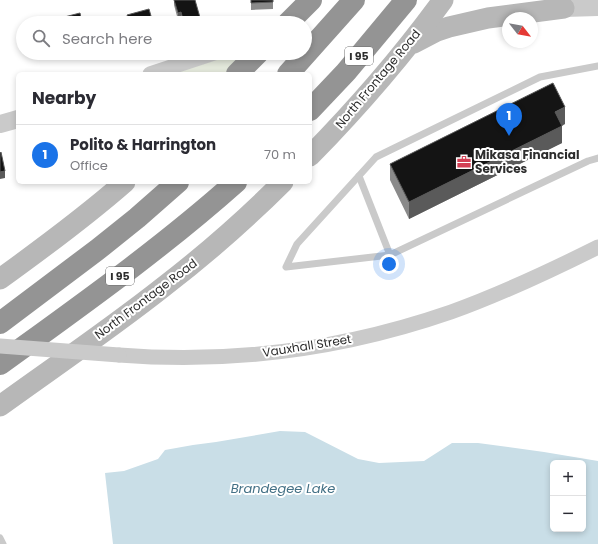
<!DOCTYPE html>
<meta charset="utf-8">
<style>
body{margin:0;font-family:Poppins,sans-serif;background:#f2f2f3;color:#2b2b33}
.controls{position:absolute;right:12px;bottom:12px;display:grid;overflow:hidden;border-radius:6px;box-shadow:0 2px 6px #0003}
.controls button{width:36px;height:36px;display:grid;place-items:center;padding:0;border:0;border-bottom:1px solid #e1e1e2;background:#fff;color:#2b2b33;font:20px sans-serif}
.compass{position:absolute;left:502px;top:12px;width:36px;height:36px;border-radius:50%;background:#fff;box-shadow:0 2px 6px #0003;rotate:121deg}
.you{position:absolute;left:389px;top:264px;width:14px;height:14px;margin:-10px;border:3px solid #fff;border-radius:50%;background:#1a73e8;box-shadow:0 0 0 6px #1a73e833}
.badge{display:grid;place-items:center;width:26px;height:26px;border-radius:50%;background:#1a73e8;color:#fff;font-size:13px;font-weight:700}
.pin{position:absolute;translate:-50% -33px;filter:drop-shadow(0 1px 2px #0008)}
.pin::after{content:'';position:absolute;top:21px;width:14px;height:12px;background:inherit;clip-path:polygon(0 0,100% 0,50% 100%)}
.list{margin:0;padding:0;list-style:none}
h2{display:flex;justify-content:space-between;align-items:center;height:52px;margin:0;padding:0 16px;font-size:17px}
h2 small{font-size:13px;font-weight:400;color:#7c7c81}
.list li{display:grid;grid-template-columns:26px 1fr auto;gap:12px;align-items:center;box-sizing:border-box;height:60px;padding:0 16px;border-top:1px solid #e1e1e2}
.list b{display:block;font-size:15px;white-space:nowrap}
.list p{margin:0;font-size:13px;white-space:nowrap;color:#7c7c81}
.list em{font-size:13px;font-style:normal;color:#7c7c81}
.icon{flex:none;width:22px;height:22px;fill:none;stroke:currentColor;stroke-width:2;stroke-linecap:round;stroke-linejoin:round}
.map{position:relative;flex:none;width:598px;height:544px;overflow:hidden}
.search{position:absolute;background:#fff;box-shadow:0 2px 6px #0003;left:16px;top:16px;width:296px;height:44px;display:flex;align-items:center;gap:10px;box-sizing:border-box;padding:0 14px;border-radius:22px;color:#7c7c81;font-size:15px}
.panel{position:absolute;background:#fff;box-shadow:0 2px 6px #0003;left:16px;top:72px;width:296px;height:112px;border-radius:6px}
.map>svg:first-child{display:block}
.green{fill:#e4e9dc}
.water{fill:#c9dee7;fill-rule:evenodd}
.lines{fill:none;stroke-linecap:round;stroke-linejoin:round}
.service{stroke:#cacaca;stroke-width:7}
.minor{stroke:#cacaca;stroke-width:15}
.tertiary{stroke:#cacaca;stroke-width:18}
.secondary{stroke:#b7b7b7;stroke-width:21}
.motorway{stroke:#949494;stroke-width:22}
.minor-bridge{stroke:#cacaca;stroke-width:15}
.wall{fill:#8a8a8a}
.shaded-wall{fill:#5a5a5a}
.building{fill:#141414;stroke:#5a5a5a}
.labels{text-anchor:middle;stroke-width:4;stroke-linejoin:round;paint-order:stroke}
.shield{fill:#fff;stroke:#6c6c6c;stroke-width:1}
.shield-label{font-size:11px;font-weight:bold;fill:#2d2d2d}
.street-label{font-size:12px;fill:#2d2d2d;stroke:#fff}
.poi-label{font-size:12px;font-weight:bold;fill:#2d2d2d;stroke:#fff;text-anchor:start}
.water-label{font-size:13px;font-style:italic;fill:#447186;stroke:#fff}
</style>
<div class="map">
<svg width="598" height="544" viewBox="0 0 598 544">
<rect width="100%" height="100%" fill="#fff"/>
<!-- green -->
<polygon class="green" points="233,53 247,53 224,74 169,74 216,60"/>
<!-- water -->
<path class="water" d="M280,431L305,432L358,459L379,463L424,461L452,443H478L544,452L598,461V544H113L105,473L124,471L158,459L165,450L193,445L216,442ZM553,463H583V529H553Z"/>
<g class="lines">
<!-- service -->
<g class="service">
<polyline points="598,66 540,77 376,157 297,244 286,267 390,255 588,161 598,158"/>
<polyline points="359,176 390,255"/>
<polyline points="0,538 3,544"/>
</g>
<!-- minor -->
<g class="minor">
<polyline points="150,74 214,53"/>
<path d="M119,355C232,364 344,349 451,312C501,294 550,271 598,247"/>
</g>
<!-- tertiary -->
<g class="tertiary">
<polyline points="564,8 598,7"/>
<polyline points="0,124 18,119"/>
</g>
<!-- secondary -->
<g class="secondary">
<polyline points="414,43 437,31 449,27 488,18 564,8"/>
<path d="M310,156C358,107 403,55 443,0"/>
<path d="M0,279C43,248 85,217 125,182"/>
<path d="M0,406C54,367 110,329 162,288C205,255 245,220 283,182"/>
</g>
<!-- motorway -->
<g class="motorway">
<polyline points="288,23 311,0"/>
<polyline points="237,74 258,53"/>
<polyline points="288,74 354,0"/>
<polyline points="310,110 346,72 406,0"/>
<polyline points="0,323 97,250 137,218 178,182"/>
<path d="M0,364C80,306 162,248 236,182"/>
</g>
<!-- minor-bridge -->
<polyline class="minor-bridge" points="0,346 119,355"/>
</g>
<!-- wall -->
<g class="wall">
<polygon points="174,0 195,0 201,23 182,23 181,19 178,20 174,5"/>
<polygon points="251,0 273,0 273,9 251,10"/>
<polygon points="127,15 153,23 128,23"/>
<polygon points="565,124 562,126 562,143 409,219 390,180 390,164"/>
</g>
<!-- shaded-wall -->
<g class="shaded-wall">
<polygon points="181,12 181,19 178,20 178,13"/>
<polygon points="565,107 565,124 555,129 555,112"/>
<polygon points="562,126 562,143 409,219 409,202"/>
<polygon points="5,171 5,178 0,179 0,172"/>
</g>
<!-- building -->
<g class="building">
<polygon points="174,0 195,0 201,21 193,23 184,23 181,12 178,13"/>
<polygon points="251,0 273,0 273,2 251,3"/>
<polygon points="149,9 153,23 130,23 127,15"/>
<polygon points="80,13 82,23 41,23"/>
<polygon points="553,83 565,107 555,112 562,126 409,202 390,164"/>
<polygon points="1,152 5,171 0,172 0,153"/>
</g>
<!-- icons -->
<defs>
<symbol id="office-bare" viewBox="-9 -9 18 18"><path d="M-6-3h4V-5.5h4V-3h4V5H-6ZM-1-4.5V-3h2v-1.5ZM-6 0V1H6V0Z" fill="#d34055" stroke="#fff" stroke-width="2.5" paint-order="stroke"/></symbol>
</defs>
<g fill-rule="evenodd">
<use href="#office-bare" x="454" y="152" width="20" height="20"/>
</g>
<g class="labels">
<!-- shield labels -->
<g class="shield">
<rect x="345" y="47" width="28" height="18" rx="3"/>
<rect x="106" y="267" width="28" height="18" rx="3"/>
</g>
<g class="shield-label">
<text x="359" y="60">I 95</text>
<text x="120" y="280">I 95</text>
</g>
<!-- street labels -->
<g class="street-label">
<text transform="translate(378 79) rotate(-50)" y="4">North Frontage Road</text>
<text transform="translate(146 299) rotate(-37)" y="4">North Frontage Road</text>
<text transform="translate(307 346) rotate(-9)" y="4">Vauxhall Street</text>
</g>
<!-- poi labels -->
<g class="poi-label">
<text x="475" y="159">Mikasa Financial<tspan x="475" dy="14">Services</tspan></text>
</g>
<!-- water labels -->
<g class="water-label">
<text x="283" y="493">Brandegee Lake</text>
</g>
</g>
</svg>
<div class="controls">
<button>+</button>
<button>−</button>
</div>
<svg class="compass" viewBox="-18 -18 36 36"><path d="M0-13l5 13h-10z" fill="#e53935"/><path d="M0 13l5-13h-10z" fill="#7c7c81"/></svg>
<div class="you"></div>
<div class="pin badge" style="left:509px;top:136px">1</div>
<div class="search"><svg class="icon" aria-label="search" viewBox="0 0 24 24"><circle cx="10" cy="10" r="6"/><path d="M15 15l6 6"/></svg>Search here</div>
<section class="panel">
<h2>Nearby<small></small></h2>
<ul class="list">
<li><span class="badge">1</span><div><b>Polito &amp; Harrington</b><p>Office</p></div><em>70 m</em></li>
</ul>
</section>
</div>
